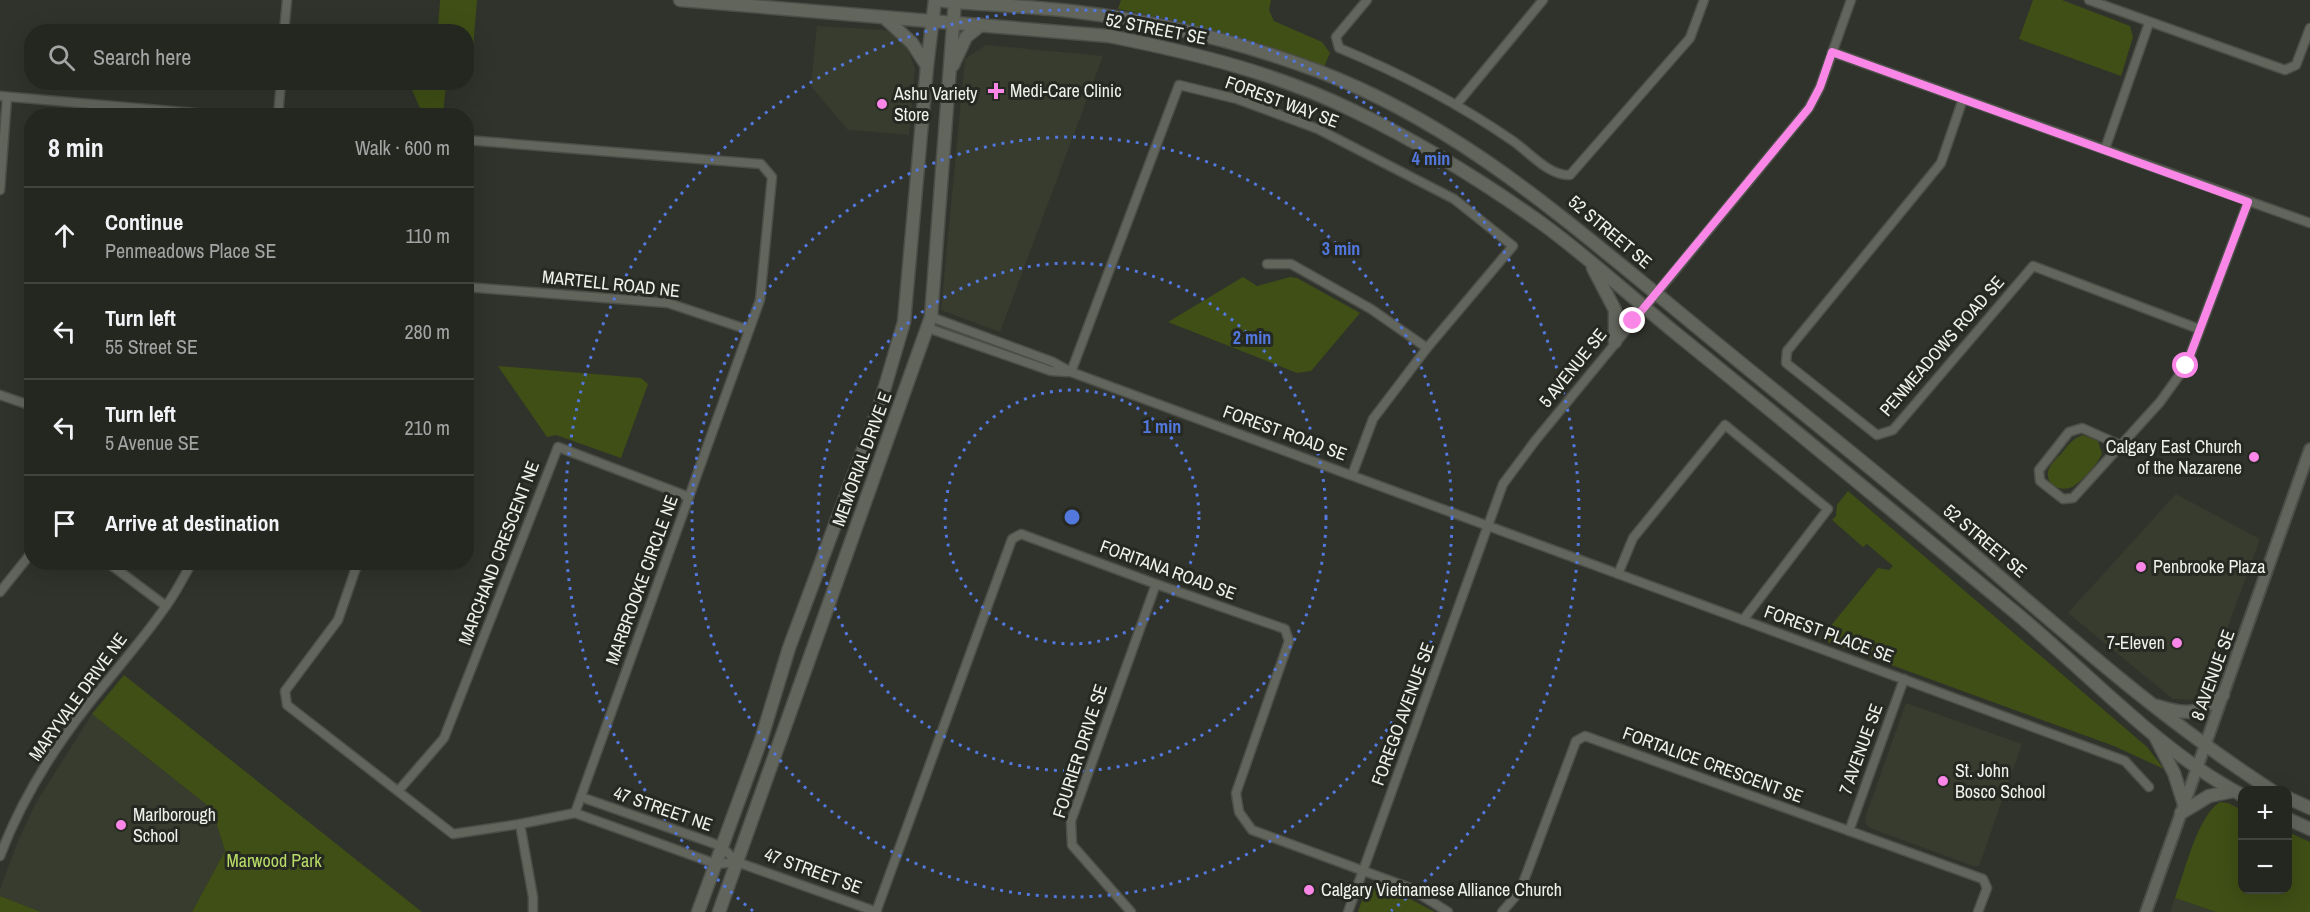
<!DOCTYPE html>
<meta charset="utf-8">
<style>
body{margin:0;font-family:"Archivo Narrow",sans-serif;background:#2c2e29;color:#f1f3f6}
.controls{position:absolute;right:18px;bottom:18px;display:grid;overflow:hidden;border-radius:12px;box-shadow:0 6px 24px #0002}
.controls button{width:54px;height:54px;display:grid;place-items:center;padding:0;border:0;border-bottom:2px solid #41433e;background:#242620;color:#f1f3f6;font:30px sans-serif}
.stop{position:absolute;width:18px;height:18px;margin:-14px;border:4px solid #fa87e7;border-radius:50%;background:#fff}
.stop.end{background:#fa87e7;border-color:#fff;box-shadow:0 2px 6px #0008}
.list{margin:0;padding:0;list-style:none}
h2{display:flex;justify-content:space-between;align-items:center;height:78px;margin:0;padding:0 24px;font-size:26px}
h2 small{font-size:20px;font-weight:400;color:#a3a5a5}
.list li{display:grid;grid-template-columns:39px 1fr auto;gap:18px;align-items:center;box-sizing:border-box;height:96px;padding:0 24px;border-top:2px solid #41433e}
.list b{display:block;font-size:22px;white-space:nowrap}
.list p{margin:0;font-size:20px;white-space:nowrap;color:#a3a5a5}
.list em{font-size:20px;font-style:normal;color:#a3a5a5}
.icon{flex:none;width:33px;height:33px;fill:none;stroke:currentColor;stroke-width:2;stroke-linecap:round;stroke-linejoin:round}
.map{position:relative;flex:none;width:2310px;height:912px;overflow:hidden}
.search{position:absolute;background:#242620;box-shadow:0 6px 24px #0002;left:24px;top:24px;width:450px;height:66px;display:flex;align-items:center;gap:15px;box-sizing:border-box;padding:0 21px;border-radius:24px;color:#a3a5a5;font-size:22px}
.panel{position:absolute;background:#242620;box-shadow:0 6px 24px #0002;left:24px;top:108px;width:450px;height:462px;border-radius:24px}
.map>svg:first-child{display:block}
.built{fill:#373c2e}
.green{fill:#3f4f15}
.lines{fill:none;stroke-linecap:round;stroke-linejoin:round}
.minor-casing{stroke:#4c4e48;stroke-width:11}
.tertiary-casing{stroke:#4c4e48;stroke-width:14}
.secondary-casing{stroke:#4c4e48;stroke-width:15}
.minor{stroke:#62655c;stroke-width:8}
.tertiary{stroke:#62655c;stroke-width:10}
.secondary{stroke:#62655c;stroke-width:12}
.route{stroke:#fa87e7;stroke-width:8}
.ring{fill:none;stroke:#5277dd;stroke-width:3;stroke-dasharray:3 6}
.poi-dot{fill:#fa87e7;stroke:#262922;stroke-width:2}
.labels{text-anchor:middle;stroke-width:6;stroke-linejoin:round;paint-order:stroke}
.street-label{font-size:18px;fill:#eff1ec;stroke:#262922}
.poi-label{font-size:18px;fill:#eff1ec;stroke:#262922;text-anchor:start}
.park-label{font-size:18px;fill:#b7db66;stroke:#262922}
.centre{fill:#5277dd;stroke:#262922;stroke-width:3}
.ring-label{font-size:18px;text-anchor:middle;font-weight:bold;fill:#5277dd;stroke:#262922;stroke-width:6;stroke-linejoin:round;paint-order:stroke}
</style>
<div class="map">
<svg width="2310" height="912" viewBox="0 0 2310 912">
<rect width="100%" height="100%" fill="#30332b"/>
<!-- built -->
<g class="built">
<polygon points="817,26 884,30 890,32 907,47 915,69 909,135 848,130 811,86"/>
<polygon points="986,45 1103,56 1000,332 941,310 965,59"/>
<polygon points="2176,494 2260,539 2208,681 2192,700 2173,699 2068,613"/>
<polygon points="1906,703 2022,744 1979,866 1973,866 1870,828 1866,824 1865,818"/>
<polygon points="92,714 212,809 225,851 192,912 41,912 0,896 0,889 18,841 36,803"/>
<polygon points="2175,898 2216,912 2170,912"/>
</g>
<!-- green -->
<g class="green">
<polygon points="440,0 477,0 472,61 467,60 466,32 438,31"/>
<path d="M1121,0H1271L1269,10L1274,21L1322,42L1330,53L1324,67C1257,42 1189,22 1118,9Z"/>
<polygon points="2033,0 2062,0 2130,26 2133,37 2121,76 2019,39"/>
<polygon points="409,83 446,83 443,115 423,115"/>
<polygon points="1243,277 1257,286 1290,277 1297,278 1360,313 1311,371 1297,373 1168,322"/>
<polygon points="498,366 641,378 648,384 621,458 556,435 547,437"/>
<path d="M2083,435L2098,441L2102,454C2097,464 2084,479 2074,486C2063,493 2046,486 2048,472C2050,464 2057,458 2062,453C2068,445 2073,438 2083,435Z"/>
<polygon points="1848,491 2147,747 2164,769 2114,746 1820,639 1878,568 1889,570 1893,566 1867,544 1863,547 1832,520 1836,516 1837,505"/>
<polygon points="124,675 422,912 192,912 225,851 212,809 92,714"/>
<path d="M2220,802L2228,803L2242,810V890H2288V832L2310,842V912H2216L2175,898C2185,871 2197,817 2220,802Z"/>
<path d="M1381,884L1435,912H1358C1363,898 1365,886 1381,884Z"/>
<polygon points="0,896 41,912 0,912"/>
</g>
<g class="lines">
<defs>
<g id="minor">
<path d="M1367,0L1336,37L1339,48C1400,73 1458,103 1513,141C1530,153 1549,176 1570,175L1690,38L1704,0"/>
<polyline points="2089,0 2285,70 2296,65 2310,28"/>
<polyline points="284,32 287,0"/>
<polyline points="1832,52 2310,223"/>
<polyline points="0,96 228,116"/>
<polyline points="1963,99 1941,163 1787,351 1786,363 1877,435 1893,430 2033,266 2199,329"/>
<polyline points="1456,105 1543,0"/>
<polyline points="278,116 281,82"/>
<polyline points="2105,149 2149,23"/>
<polyline points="0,190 7,97"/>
<polyline points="1267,264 1291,264 1371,309 1427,348"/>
<polyline points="466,287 668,303 749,330"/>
<polyline points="931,317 1053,362 1071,372 2125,761 2149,787"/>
<polyline points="928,328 1051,371 1067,372"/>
<polyline points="1071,372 1179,85 1237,99 1318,129 1454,199 1513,246 1427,348 1373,419 1352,475"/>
<polyline points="0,395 32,406"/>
<polyline points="2120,445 2082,428 2069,432 2039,470 2040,481 2063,499 2073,498 2160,402 2186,366 2248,202"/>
<polyline points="107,562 166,606"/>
<polyline points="358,562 338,620 285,691 287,705 453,834 520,824 575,813 760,300 772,177 761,164 466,140"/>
<polyline points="1618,574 1633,538 1725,425 1828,509 1743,620"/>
<polyline points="0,592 32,552"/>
<polyline points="399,790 444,738 558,447 689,497"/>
<polyline points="581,797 721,846 737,862"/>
<polyline points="575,813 716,864 737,862 877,912"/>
<polyline points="520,824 533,897 533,912"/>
<polyline points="1849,831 1904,679"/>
<path d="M0,856C20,803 52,751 87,706C113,673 142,641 166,606C176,592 184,577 192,562"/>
<polyline points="876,912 1012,539 1021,534 1156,584 1285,629 1289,641 1236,793 1239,812 1252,830 1410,888 1448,912"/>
<polyline points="1131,912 1072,845 1071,821 1156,584"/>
<polyline points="1348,912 1503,484 1535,441 1809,108 1820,87 1851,0"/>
<polyline points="1502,912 1520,891 1576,741 1585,736 1983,879 1987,888 1978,912"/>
</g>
<polyline id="tertiary" points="2146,912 2310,449"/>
<g id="secondary">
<path d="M680,0L1109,36C1194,53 1277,73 1354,111C1421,143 1484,182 1544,225C1589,258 1630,296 1673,331C1788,424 1902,519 2016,613C2087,672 2161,753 2242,795"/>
<path d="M935,0C983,5 1031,6 1078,12C1161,22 1240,42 1318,71C1455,123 1557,213 1669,304C1765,384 1864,461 1959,542C2061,629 2159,718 2271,790"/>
<polyline points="886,19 912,43 927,66"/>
<polyline points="953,65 966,37 981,25"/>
<polyline points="1593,268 1615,310 1615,342"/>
<path d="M2157,706C2188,716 2197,714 2223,695"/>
<polyline points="2156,738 2174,773 2184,804"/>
<polyline points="2288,798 2310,808"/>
<polyline points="2181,813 2209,796 2234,791"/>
<polyline points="2288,819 2310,829"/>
<polyline points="698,912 761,740 789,648 879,407 904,322 927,66 935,0"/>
<polyline points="719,912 931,317 955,0"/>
</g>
</defs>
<!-- minor casing -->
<use href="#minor" class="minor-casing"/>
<!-- tertiary casing -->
<use href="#tertiary" class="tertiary-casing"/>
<!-- secondary casing -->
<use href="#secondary" class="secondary-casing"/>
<!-- minor -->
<use href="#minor" class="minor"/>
<!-- tertiary -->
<use href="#tertiary" class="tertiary"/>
<!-- secondary -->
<use href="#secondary" class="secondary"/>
</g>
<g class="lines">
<!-- route -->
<polyline class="route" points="1633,321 1809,108 1820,87 1832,52 2248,202 2186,366"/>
</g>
<!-- distance rings -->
<g class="ring">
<circle cx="1072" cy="517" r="127"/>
<circle cx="1072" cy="517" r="254"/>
<circle cx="1072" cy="517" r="380"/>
<path d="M753 911A507 507 0 1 1 1391 911"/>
</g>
<!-- markers -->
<g class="poi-dot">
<path d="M993 82h6v6h6v6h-6v6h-6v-6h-6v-6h6z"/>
<circle cx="882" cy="104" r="6"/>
<circle cx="2254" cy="457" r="6"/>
<circle cx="2141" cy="567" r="6"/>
<circle cx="2177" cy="643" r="6"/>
<circle cx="1943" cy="781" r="6"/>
<circle cx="121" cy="825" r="6"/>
<circle cx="1309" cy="890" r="6"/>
</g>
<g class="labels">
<!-- street labels -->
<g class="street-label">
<text transform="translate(1156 29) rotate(11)" y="6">52 STREET SE</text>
<text transform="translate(1282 102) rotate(20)" y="6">FOREST WAY SE</text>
<text transform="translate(1610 232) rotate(40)" y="6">52 STREET SE</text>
<text transform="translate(611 284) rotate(6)" y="6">MARTELL ROAD NE</text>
<text transform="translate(1942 346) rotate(-49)" y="6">PENMEADOWS ROAD SE</text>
<text transform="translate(1573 368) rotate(-51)" y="6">5 AVENUE SE</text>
<text transform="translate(1285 433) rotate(20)" y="6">FOREST ROAD SE</text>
<text transform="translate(862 459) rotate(-70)" y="6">MEMORIAL DRIVE E</text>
<text transform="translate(1985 541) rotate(40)" y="6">52 STREET SE</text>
<text transform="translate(499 553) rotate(-69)" y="6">MARCHAND CRESCENT NE</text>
<text transform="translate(1168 570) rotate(20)" y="6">FORITANA ROAD SE</text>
<text transform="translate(642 580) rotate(-70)" y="6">MARBROOKE CIRCLE NE</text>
<text transform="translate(1829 634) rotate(20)" y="6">FOREST PLACE SE</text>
<text transform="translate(2213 675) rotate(-70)" y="6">8 AVENUE SE</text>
<text transform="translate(78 697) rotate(-54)" y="6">MARYVALE DRIVE NE</text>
<text transform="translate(1403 714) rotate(-70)" y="6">FOREGO AVENUE SE</text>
<text transform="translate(1861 749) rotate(-70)" y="6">7 AVENUE SE</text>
<text transform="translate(1080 751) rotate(-72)" y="6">FOURIER DRIVE SE</text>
<text transform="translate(1713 765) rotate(20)" y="6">FORTALICE CRESCENT SE</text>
<text transform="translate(663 809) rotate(19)" y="6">47 STREET NE</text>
<text transform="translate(813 871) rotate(20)" y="6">47 STREET SE</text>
</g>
<!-- poi labels -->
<g class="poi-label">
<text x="1010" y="97">Medi-Care Clinic</text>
<text x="894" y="100">Ashu Variety<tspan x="894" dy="21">Store</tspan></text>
<text x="2242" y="453" text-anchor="end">Calgary East Church<tspan x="2242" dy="21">of the Nazarene</tspan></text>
<text x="2153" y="573">Penbrooke Plaza</text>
<text x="2165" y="649" text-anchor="end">7-Eleven</text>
<text x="1955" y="777">St. John<tspan x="1955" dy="21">Bosco School</tspan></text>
<text x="133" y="821">Marlborough<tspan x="133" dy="21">School</tspan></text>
<text x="1321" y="896">Calgary Vietnamese Alliance Church</text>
</g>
<!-- park labels -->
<g class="park-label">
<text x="274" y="867">Marwood Park</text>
</g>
</g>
<circle cx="1072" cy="517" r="9" class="centre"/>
<g class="ring-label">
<text x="1431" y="165">4 min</text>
<text x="1341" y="255">3 min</text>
<text x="1252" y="344">2 min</text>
<text x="1162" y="433">1 min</text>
</g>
</svg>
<div class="controls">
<button>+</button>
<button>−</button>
</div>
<div class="stop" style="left:2186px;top:366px"></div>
<div class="stop end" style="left:1633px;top:321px"></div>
<div class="search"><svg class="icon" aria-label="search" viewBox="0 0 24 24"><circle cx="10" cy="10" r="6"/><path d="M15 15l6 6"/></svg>Search here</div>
<section class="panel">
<h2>8 min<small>Walk · 600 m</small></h2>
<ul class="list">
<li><svg class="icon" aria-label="ahead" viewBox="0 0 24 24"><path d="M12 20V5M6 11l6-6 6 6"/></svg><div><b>Continue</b><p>Penmeadows Place SE</p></div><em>110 m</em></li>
<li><svg class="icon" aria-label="left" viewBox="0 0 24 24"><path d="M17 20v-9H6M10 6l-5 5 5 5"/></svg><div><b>Turn left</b><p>55 Street SE</p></div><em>280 m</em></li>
<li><svg class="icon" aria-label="left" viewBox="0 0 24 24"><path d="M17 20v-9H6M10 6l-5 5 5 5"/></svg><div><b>Turn left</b><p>5 Avenue SE</p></div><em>210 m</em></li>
<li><svg class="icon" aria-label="arrive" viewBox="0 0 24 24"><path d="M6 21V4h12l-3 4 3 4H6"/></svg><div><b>Arrive at destination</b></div></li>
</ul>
</section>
</div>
